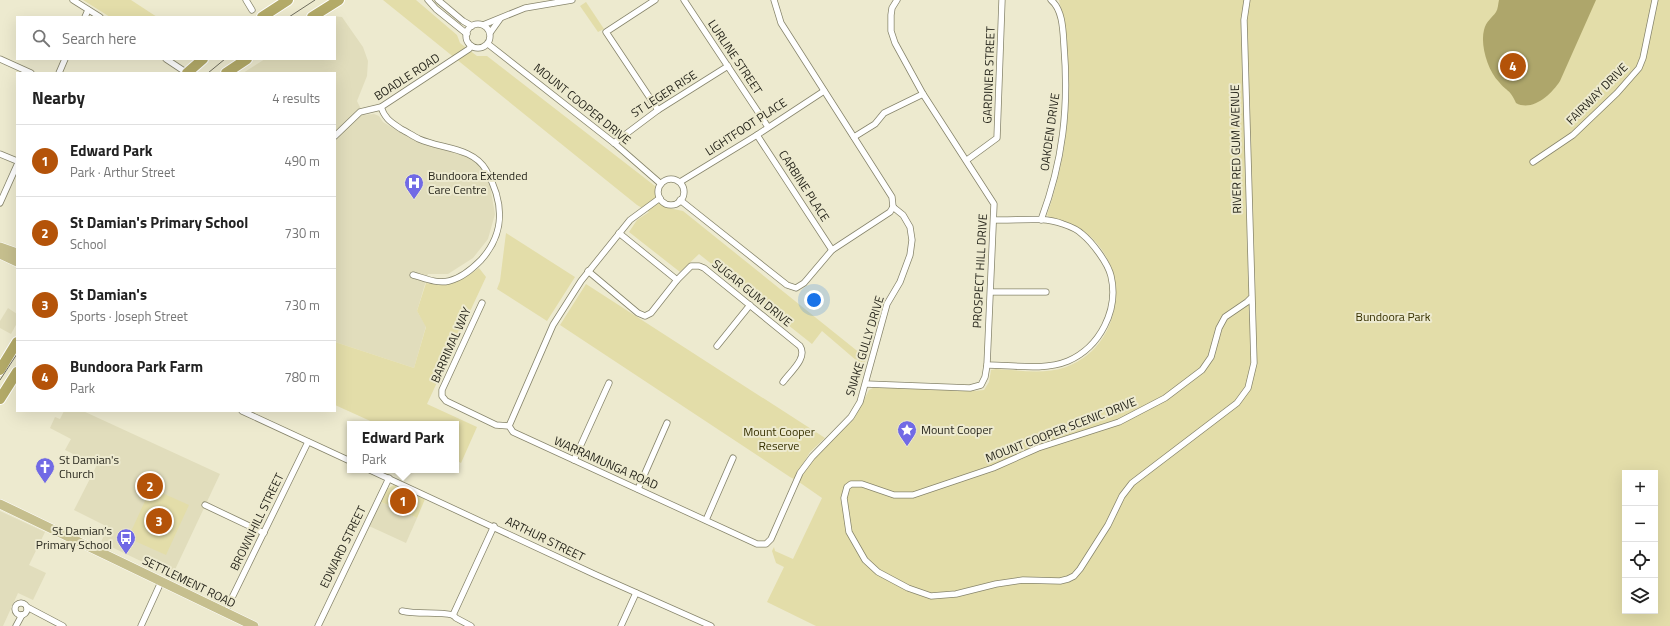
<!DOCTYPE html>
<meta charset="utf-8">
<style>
body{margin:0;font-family:"Titillium Web",sans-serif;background:#f2f2f2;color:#222}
.controls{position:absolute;right:12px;bottom:12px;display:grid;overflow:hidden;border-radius:0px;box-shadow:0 4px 16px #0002}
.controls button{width:36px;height:36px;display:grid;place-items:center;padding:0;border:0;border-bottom:1px solid #e0e0e0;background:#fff;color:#222;font:20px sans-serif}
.you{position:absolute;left:814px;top:300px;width:14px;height:14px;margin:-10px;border:3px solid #fff;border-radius:50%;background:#1a73e8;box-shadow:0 0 0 6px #1a73e833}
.badge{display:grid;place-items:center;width:26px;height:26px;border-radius:50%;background:#b45309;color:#fff;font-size:13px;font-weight:700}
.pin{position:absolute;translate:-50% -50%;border:2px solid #fff;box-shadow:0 1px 4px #0006}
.popup{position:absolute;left:347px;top:421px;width:112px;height:52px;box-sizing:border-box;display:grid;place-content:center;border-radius:0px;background:#fff;filter:drop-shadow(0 1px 3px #0005);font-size:13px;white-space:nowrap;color:#767676}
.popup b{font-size:15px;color:#222}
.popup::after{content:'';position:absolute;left:50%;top:100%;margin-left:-8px;border:8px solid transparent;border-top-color:#fff}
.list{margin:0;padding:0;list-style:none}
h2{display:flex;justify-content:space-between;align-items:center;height:52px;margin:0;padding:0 16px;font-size:17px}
h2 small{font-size:13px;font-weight:400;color:#767676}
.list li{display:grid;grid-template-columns:26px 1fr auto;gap:12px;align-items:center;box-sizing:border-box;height:72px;padding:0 16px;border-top:1px solid #e0e0e0}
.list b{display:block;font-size:15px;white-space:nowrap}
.list p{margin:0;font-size:13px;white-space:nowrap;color:#767676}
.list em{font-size:13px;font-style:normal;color:#767676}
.icon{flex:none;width:22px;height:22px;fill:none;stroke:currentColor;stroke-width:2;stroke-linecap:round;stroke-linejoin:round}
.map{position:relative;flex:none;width:1670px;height:626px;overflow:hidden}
.search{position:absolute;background:#fff;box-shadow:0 4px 16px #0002;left:16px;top:16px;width:320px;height:44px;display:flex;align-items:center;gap:10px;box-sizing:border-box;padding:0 14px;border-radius:0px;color:#767676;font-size:15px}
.panel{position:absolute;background:#fff;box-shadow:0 4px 16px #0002;left:16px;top:72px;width:320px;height:340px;border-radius:0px}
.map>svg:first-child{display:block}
.built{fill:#e1ddbc}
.green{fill:#e3dda9;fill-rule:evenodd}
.water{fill:#aea66b}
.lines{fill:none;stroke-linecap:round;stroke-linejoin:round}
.minor-casing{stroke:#87856c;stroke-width:7}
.primary-casing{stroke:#fff;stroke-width:10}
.trunk-casing{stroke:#fff;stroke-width:12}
.minor{stroke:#fff;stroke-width:5.5}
.primary{stroke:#c6bf8e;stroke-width:9}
.trunk{stroke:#b3aa68;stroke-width:10}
.tram{stroke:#6f6d5d;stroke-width:1}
.labels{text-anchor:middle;stroke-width:4;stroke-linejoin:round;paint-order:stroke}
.street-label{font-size:12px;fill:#29281e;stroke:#edeacf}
.poi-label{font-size:12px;fill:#29281e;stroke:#edeacf;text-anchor:start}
.park-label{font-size:12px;fill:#373100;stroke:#edeacf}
</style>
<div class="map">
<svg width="1670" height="626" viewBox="0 0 1670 626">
<rect width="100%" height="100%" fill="#edeacf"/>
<!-- built -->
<g class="built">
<polygon points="332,16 342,17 363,47 368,61 367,76 357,101 364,115 374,114 379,116 383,122 406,136 427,145 469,157 479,165 490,186 495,214 488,239 473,258 448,274 428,274 417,311 426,326 414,368 335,342 335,73 243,73 265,59 335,59 335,17 330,17"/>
<polygon points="8,308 17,314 17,323 11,334 0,328 0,321"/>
<polygon points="64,411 83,411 220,474 172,576 101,542 108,527 74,510 99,461 94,458 92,463 65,450 71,439 50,428 55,417 60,419"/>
<polygon points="381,502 417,518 406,543 369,526"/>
<polygon points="0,511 45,532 29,565 46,573 33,600 18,593 3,626 0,626"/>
</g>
<!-- green -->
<g class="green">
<polygon points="83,0 131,0 157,17 110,17"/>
<polygon points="383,0 416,0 457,35 460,43 477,56 487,56 655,186 655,194 664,207 683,211 866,358 864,367 822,331 812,344 699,254 680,272 629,232 637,220 649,212 637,205"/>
<path d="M1059,0H1670V626H816L767,602L784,567L776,563L772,551L774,547L775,551L793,559L822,498L799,482L808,465L817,455L854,419L869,390L873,388L882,387L974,391L984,390L989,382L991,370L996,369C1019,370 1043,375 1066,367C1122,347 1133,269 1086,233C1076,225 1062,222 1050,218L1047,215C1071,145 1076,72 1059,0ZM1625,473H1655V611H1625Z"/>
<polygon points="586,2 604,29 598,32 580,6"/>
<polygon points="506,233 575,277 547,321 497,289 500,281"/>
<path d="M479,268L486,277L427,404L477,427L461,463L456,460V424H377L335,405V342L414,368L426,327L417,311L426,283C448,288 462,281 479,268Z"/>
<polygon points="586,284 822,436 825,438 810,452 794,479 790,477 560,325"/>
<polygon points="394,485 425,499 417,518 381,502 387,489"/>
<polygon points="151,488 189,505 166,555 128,538"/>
</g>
<!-- water -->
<path class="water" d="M1499,0H1596L1560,81C1551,95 1532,112 1516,103C1510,89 1507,92 1499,82C1488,71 1480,45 1484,30C1486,21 1492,18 1496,12C1498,9 1498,4 1499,0Z"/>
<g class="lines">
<defs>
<g id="minor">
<polyline points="73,0 100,17"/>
<polyline points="246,0 252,10"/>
<polyline points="428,0 436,9 467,34"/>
<polyline points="438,0 463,21 472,26"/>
<polyline points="655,0 606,32 658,110"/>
<polyline points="684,0 768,127"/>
<polyline points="774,0 781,23 892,197 893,207"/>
<polyline points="1247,0 1244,20 1254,363 1248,388 1237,403 1132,483 1122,496 1108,525 1080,569 1074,576 1068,579 1060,581 1023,580 996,584 956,594 931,596 908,588 878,572 865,560 849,532 844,498 847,487 851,484 862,484 894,495 913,495 993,468 1038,448 1119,422 1165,398 1202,370 1211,357 1219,328 1225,317 1247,302 1251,298"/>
<polyline points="85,17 88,10"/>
<circle cx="478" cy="36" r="12"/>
<polyline points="483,25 525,8 572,0"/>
<polyline points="490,33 500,19"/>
<polyline points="488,44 614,143 661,184"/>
<polyline points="0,59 31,73"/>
<polyline points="166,59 187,73"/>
<polyline points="59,73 65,59"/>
<path d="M381,107C385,119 391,122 401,129C407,132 413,136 419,139C441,149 473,147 486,170C504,202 506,232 481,260C472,269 462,278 449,281C437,284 424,278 413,275"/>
<polyline points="757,135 832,250"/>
<polyline points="335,136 360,112 381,107 469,49 471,46"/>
<polyline points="854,137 875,124 884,113 923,94"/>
<polyline points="614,143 658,110 728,66"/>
<polyline points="0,154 17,161"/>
<polyline points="967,160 997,138 1002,0"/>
<polyline points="1533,162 1573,135 1617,93 1639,68 1643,58 1655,0"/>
<circle cx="671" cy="192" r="13"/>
<polyline points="680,182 757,135 824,91"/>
<polyline points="680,200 787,285 796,288 804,283 832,250 890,212 893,207"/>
<polyline points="0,203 17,165"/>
<path d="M1041,220C1063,161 1069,108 1064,46C1063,31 1063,10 1051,0"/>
<path d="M619,233L677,280L691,266H699L704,268L800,346C808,358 790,372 783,382"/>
<polyline points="588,271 638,313 645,316 651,313 677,280"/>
<polyline points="991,292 1046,292"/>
<polyline points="482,303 442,390 442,396 446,401 496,425 509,426 513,432 757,544 766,544 771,539 800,473 812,457 851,417 860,402 887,304 900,282 910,255 912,240 910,227 903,215 893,207"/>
<polyline points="717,346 750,305"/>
<path d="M987,365C1012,365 1044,371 1068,361C1100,347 1119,310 1111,276C1108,263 1092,242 1082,234C1078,230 1069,226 1063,224C1042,216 1017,221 994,220"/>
<polyline points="866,384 970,388 981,385 985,377 987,365 994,204 923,94 895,43 891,31 891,15 892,8 897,0"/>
<polyline points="242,411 350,461"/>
<polyline points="509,426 553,325 581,281 630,220 660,198"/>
<polyline points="574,460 609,383"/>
<polyline points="370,470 596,575 711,626"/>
<polyline points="638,489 667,423"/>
<polyline points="205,505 264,533"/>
<polyline points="706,520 733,458"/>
<circle cx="21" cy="609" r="6"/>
<polyline points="27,607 63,626"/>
<path d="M402,611C419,615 436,611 453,615"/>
<polyline points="225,612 308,442"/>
<polyline points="453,615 494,526"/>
<polyline points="453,615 456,618 471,626"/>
<polyline points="16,626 22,615"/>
<polyline points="141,626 161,582"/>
<polyline points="318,626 389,478"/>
<polyline points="621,626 636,593"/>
</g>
<g id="primary">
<polyline points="0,247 17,253"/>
<polyline points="0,254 17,262"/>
<polyline points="0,504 254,626"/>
</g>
<g id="trunk">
<polyline points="262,17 288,0"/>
<polyline points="312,17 339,0"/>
<polyline points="187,73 203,59"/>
<polyline points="226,73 247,59"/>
<polyline points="0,370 17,342"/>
<polyline points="0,399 17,372"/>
</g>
</defs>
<!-- minor casing -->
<use href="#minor" class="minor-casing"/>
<!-- primary casing -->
<use href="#primary" class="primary-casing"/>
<!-- trunk casing -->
<use href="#trunk" class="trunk-casing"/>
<!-- minor -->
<use href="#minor" class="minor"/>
<!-- primary -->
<use href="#primary" class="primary"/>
<!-- trunk -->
<use href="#trunk" class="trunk"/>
<!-- tram -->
<g class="tram">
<polyline points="289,17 315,0"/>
<polyline points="208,73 225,59"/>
<polyline points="0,380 17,354"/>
</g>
</g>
<!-- icons -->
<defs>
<symbol id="hospital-pin" viewBox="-11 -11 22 30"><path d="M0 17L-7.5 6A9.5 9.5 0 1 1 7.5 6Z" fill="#716ae5" stroke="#edeacf"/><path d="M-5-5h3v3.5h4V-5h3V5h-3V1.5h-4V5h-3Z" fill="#fff"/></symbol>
<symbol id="sight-pin" viewBox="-11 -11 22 30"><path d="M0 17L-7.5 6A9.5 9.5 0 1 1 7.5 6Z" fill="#716ae5" stroke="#edeacf"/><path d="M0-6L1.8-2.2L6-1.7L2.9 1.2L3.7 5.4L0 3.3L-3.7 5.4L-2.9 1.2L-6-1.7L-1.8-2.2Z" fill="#fff"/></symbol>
<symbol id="church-pin" viewBox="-11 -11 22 30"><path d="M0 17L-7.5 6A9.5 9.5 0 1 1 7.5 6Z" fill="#716ae5" stroke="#edeacf"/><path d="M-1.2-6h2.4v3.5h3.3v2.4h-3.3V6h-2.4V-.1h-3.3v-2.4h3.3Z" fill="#fff"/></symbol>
<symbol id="bus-pin" viewBox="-11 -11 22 30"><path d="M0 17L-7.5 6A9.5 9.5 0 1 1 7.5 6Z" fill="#716ae5" stroke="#edeacf"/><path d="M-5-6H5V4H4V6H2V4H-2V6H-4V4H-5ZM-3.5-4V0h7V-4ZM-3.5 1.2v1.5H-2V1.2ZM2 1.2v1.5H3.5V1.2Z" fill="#fff"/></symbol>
</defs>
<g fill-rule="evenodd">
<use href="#hospital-pin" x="403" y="172" width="22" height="30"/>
<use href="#sight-pin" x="896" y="419" width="22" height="30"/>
<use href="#church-pin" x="34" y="456" width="22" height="30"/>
<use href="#bus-pin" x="115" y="527" width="22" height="30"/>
</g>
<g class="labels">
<!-- street labels -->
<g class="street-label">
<text transform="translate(735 57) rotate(56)" y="4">LURLINE STREET</text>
<text transform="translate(989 75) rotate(-88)" y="4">GARDINER STREET</text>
<text transform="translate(407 77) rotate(-33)" y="4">BOADLE ROAD</text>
<text transform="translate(664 94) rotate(-33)" y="4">ST LEGER RISE</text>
<text transform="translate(1597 94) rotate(-45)" y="4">FAIRWAY DRIVE</text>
<text transform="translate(582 104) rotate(39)" y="4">MOUNT COOPER DRIVE</text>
<text transform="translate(746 127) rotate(-33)" y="4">LIGHTFOOT PLACE</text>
<text transform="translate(1050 132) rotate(-82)" y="4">OAKDEN DRIVE</text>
<text transform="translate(1236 149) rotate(-91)" y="4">RIVER RED GUM AVENUE</text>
<text transform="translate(804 186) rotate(57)" y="4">CARBINE PLACE</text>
<text transform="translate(980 271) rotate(-87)" y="4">PROSPECT HILL DRIVE</text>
<text transform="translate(752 293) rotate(39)" y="4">SUGAR GUM DRIVE</text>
<text transform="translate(451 345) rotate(-66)" y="4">BARRIMAL WAY</text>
<text transform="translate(865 346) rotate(-73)" y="4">SNAKE GULLY DRIVE</text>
<text transform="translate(1061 430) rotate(-21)" y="4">MOUNT COOPER SCENIC DRIVE</text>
<text transform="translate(606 463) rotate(24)" y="4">WARRAMUNGA ROAD</text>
<text transform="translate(257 522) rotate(-64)" y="4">BROWNHILL STREET</text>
<text transform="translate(545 539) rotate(26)" y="4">ARTHUR STREET</text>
<text transform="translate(343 547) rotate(-64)" y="4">EDWARD STREET</text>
<text transform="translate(189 582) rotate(26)" y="4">SETTLEMENT ROAD</text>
</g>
<!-- poi labels -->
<g class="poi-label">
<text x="428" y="180">Bundoora Extended<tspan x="428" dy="14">Care Centre</tspan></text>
<text x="921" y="434">Mount Cooper</text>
<text x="59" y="464">St Damian's<tspan x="59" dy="14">Church</tspan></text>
<text x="112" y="535" text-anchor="end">St Damian’s<tspan x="112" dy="14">Primary School</tspan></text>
</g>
<!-- park labels -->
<g class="park-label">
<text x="1393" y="321">Bundoora Park</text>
<text x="779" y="436">Mount Cooper<tspan x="779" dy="14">Reserve</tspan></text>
</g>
</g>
</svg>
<div class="controls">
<button>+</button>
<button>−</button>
<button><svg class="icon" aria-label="locate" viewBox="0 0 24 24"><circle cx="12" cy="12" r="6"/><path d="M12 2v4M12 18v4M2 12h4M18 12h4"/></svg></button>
<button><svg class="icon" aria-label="layers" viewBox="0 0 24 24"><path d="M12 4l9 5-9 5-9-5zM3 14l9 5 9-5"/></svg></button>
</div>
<div class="you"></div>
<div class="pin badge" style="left:403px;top:501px">1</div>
<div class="popup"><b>Edward Park</b>Park</div>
<div class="pin badge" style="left:150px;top:486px">2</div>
<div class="pin badge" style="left:159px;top:521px">3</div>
<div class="pin badge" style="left:1513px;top:66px">4</div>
<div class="search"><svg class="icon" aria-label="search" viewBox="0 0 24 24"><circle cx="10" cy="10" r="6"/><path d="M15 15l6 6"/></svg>Search here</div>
<section class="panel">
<h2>Nearby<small>4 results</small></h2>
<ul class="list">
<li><span class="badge">1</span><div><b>Edward Park</b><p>Park · Arthur Street</p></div><em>490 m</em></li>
<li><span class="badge">2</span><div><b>St Damian's Primary School</b><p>School</p></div><em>730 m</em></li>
<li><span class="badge">3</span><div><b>St Damian's</b><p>Sports · Joseph Street</p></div><em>730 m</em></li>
<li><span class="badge">4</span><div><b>Bundoora Park Farm</b><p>Park</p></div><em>780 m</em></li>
</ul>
</section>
</div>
